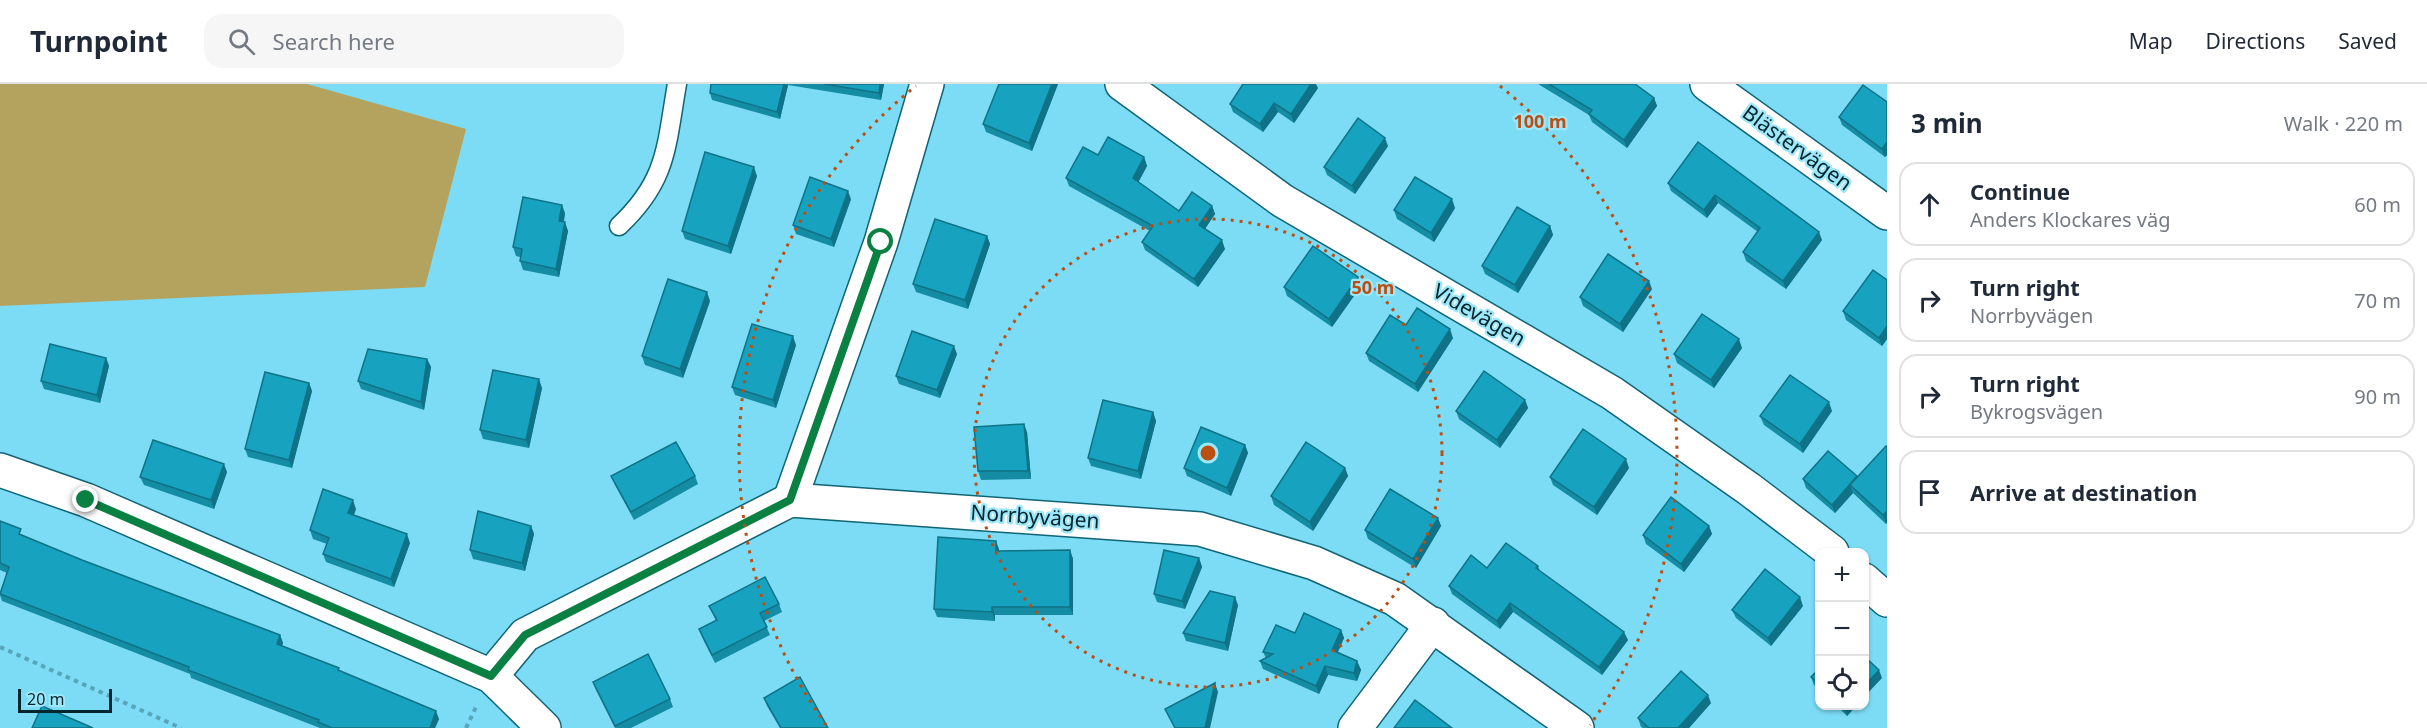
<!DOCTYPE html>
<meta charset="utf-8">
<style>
body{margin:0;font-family:"Noto Sans",sans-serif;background:#f6f6f7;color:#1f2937}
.controls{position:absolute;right:18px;bottom:18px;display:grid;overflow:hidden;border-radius:12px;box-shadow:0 2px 4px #0004}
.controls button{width:54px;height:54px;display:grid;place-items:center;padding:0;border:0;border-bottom:2px solid #e0e1e3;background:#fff;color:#1f2937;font:30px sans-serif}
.scale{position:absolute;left:18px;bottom:15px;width:94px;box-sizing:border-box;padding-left:6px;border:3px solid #05262d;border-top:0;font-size:16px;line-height:21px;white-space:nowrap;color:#05262d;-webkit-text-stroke:4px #9de7fa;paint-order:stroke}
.stop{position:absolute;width:18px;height:18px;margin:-14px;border:4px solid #0b8043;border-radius:50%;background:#fff}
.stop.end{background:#0b8043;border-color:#fff;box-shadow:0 2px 6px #0008}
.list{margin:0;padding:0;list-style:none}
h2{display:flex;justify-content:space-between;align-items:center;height:78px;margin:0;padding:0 24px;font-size:26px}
h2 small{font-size:20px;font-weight:400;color:#747a83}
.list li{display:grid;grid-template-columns:39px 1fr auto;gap:18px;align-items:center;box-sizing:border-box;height:84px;margin:0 12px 12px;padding:0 12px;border:2px solid #e0e1e3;border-radius:18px}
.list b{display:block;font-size:22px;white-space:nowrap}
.list p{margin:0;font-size:20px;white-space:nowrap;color:#747a83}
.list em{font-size:20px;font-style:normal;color:#747a83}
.icon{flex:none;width:33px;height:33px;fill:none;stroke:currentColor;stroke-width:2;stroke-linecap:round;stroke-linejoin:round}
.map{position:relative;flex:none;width:1887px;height:644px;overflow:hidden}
header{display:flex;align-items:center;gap:36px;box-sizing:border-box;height:84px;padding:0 30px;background:#fff;border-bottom:2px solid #e0e1e3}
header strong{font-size:28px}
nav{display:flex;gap:33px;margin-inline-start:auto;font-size:21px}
.search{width:420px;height:54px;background:#f6f6f7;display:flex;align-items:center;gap:15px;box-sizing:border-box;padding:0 21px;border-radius:18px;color:#747a83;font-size:22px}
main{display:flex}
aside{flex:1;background:#fff}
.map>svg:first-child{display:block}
.green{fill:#b3a35f}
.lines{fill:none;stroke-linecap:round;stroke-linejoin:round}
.lane-casing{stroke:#106475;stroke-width:21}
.street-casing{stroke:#106475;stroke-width:36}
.path{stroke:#58a5b9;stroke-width:4;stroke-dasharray:4.5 4.5;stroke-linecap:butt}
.lane{stroke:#fff;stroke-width:18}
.street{stroke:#fff;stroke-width:33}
.wall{fill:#148ca4}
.shaded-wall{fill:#107286}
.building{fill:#17a3bf;stroke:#107286;stroke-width:1.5}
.route{stroke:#0b8043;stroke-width:8}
.ring{fill:none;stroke:#bb4f13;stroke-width:3;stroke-dasharray:3 6}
.labels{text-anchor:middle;stroke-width:4.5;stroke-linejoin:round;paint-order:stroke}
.street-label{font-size:21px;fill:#05262d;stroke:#9de7fa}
.centre{fill:#bb4f13;stroke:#9de7fa;stroke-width:3}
.ring-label{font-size:18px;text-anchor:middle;font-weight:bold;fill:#bb4f13;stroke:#9de7fa;stroke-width:4.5;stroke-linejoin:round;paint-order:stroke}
</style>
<header>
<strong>Turnpoint</strong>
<div class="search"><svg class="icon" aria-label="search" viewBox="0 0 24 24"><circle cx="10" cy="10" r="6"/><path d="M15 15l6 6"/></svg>Search here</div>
<nav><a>Map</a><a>Directions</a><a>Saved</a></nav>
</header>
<main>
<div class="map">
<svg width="1887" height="644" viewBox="0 0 1887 644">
<rect width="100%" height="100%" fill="#7cdcf5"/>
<!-- green -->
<polygon class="green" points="0,0 307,0 466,45 425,203 0,222"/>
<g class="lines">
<defs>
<path id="lane" d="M619,142C668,96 666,62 677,0"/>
<g id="street">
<polyline points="1122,0 1283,117 1612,309 1749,405 1832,468"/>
<polyline points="1707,0 1887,129"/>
<polyline points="0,386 86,416 491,592 544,644"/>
<polyline points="790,416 881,158 927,0"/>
<polyline points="1864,496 1887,516"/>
<polyline points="491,592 525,551 790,416 1200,445 1314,479 1395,515 1577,644"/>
<polyline points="1355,644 1433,540"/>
</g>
</defs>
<!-- lane casing -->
<use href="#lane" class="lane-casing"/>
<!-- street casing -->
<use href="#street" class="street-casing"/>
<!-- path -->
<g class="path">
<polyline points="0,563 181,644"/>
<polyline points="466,644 476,623"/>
</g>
<!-- lane -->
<use href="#lane" class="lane"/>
<!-- street -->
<use href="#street" class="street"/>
</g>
<!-- wall -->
<g class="wall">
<polygon points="711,0 884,0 881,16 788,1 780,35 712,16 710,9"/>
<polygon points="1058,0 1032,67 986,48 983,40"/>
<polygon points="1538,0 1635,0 1654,14 1657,22 1627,64 1592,38 1589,31"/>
<polygon points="1318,4 1294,39 1278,28 1263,48 1233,28 1230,20"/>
<polygon points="1887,18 1887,71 1885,73 1842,41 1839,33"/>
<polygon points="1698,58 1822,156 1786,205 1746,177 1743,168 1758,148 1718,119 1707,134 1671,107 1668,99"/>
<polygon points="1388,62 1355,110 1327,91 1324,83"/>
<polygon points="1098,71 1144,73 1147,82 1138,98 1179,127 1212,122 1215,130 1205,145 1225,165 1198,203 1145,166 1142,158 1150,147 1069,102 1066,94"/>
<polygon points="757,92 731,170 685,155 682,147"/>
<polygon points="851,115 834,163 796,150 793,141"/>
<polygon points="1455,124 1434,158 1397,135 1394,126"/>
<polygon points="565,129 564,138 568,147 559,193 523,186 520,177 520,173 516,172 513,163"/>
<polygon points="1550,142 1553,151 1518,209 1485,190 1482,182"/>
<polygon points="987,152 990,160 968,225 916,208 913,200"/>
<polygon points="1358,193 1361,202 1332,243 1287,212 1284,203"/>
<polygon points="1887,196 1887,255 1882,262 1846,236 1843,227"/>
<polygon points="1652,205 1623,248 1583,222 1580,213"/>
<polygon points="710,217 683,294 645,281 642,272"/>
<polygon points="1406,241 1453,254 1418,308 1369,277 1366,269"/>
<polygon points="796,261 776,324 735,311 732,303"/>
<polygon points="1742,264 1714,304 1677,279 1674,270"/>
<polygon points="957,270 940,314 899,300 896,292"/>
<polygon points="106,274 109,282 100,319 44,305 41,297"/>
<polygon points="427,275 431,283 424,326 361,305 358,297"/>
<polygon points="309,299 312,307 292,384 248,373 245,365"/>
<polygon points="542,304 529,364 483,355 480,346"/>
<polygon points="1525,316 1528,324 1500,364 1459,335 1456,327"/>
<polygon points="1832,327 1803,369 1764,341 1760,332"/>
<polygon points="1153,328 1156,337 1141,395 1091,382 1088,374"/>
<polygon points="1027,348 1031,395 981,396 978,387"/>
<polygon points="1245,361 1248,369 1231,412 1187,392 1184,384"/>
<polygon points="1887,362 1886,440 1853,409 1835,429 1806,404 1803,395 1857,393"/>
<polygon points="1345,384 1348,392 1313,447 1274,421 1271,412"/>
<polygon points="1629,384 1597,431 1553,401 1550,393"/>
<polygon points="227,388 214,425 144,401 140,393"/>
<polygon points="611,392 695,392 698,400 634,436 615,401"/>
<polygon points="356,425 354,431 410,459 394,503 326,478 323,470 327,460 313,455 310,446"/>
<polygon points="1438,434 1441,442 1416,484 1368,455 1365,446"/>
<polygon points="0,437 23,452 82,476 280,551 283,559 282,562 341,587 439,635 435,644 320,644 191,594 190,590 2,517 0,511 0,508 7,489 0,486"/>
<polygon points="531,442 534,450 525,487 473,475 470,466"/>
<polygon points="1709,442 1712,450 1684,488 1646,460 1643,451"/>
<polygon points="999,465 999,467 1070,466 1073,475 1073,531 995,531 995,537 937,533 934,525"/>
<polygon points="1199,474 1202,483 1185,525 1157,518 1154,510"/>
<polygon points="1538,482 1540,487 1628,556 1602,591 1513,528 1500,545 1452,510 1449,502 1487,484"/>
<polygon points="779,520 782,528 764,537 770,551 715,579 702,553 699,545 716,537 709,522"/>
<polygon points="1238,521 1228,567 1186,557 1183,549"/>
<polygon points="1803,522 1771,562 1736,534 1732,526"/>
<polygon points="1341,546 1344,554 1338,568 1357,577 1361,586 1357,597 1328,591 1319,610 1263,585 1260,577 1266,574 1263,568 1295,549"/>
<polygon points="1820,584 1820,606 1814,601 1811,593"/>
<polygon points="593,598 670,615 673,623 631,644 615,644 596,606"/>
<polygon points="764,614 828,644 780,644 767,622"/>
<polygon points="1711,619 1689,644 1643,644 1641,643 1638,634"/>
<polygon points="1836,621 1857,621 1847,632"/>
</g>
<!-- shaded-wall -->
<g class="shaded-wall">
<polygon points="784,0 788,1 780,35 777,28"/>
<polygon points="880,0 884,0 881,16 879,9"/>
<polygon points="1052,0 1058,0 1032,67 1029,59"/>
<polygon points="1311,0 1316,0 1318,4 1294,39 1291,30"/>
<polygon points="1654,14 1657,22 1627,64 1624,56"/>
<polygon points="1274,19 1278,28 1263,48 1260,40"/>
<polygon points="1385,54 1388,62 1355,110 1352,102"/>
<polygon points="1887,58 1887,71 1885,73 1882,65"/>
<polygon points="1144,73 1147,82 1136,103 1133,94"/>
<polygon points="754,83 757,92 731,170 728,162"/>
<polygon points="848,107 851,115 834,163 831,155"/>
<polygon points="1715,111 1718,119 1707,134 1704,126"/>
<polygon points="1452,115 1455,124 1434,158 1431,149"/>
<polygon points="562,121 565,129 562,146 559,137"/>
<polygon points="1212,122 1215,130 1202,149 1199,141"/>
<polygon points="565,138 568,147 559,193 556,185"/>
<polygon points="1550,142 1553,151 1518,209 1515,201"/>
<polygon points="1819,148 1822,156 1786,205 1783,197"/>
<polygon points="987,152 990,160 968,225 965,216"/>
<polygon points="1222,156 1225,165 1198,203 1194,195"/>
<polygon points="1358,193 1361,202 1332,243 1329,235"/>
<polygon points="1649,197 1652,205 1623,248 1620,240"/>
<polygon points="707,208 710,217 683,294 680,285"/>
<polygon points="1887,242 1887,255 1882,262 1879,254"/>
<polygon points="1450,245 1453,254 1418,308 1415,300"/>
<polygon points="793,252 796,261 776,324 773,316"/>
<polygon points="1739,255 1742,264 1714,304 1711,296"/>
<polygon points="954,262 957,270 940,314 937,306"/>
<polygon points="106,274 109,282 100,319 97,311"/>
<polygon points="427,275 431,283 424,326 421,318"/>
<polygon points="539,295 542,304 529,364 526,356"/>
<polygon points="309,299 312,307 292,384 289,376"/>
<polygon points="1525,316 1528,324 1500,364 1497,356"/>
<polygon points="1829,318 1832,327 1803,369 1800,360"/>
<polygon points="1153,328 1156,337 1141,395 1138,387"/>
<polygon points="1024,340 1027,348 1031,395 1028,387"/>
<polygon points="1245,361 1248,369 1231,412 1227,404"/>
<polygon points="1626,375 1629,384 1597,431 1594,423"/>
<polygon points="224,380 227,388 214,425 211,416"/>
<polygon points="1345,384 1348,392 1313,447 1310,438"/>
<polygon points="1857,392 1850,401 1853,409 1835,429 1832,421"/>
<polygon points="353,416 356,425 351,437 348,429"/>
<polygon points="1887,427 1887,439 1886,440 1883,431"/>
<polygon points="1438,434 1441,442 1416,484 1413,475"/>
<polygon points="531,442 534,450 525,487 522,479"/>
<polygon points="1709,442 1712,450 1684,488 1681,480"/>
<polygon points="407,450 410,459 394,503 391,495"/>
<polygon points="996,457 999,465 999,475 996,467"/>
<polygon points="1070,466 1073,475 1073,531 1070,523"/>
<polygon points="1199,474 1202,483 1185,525 1182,517"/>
<polygon points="1235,513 1238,521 1228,567 1225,559"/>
<polygon points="1800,513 1803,522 1771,562 1768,554"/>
<polygon points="1510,519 1513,528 1500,545 1497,537"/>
<polygon points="992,523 995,531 995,537 992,528"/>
<polygon points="1341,546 1344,554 1335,574 1332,566"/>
<polygon points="1624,548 1628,556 1602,591 1599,583"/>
<polygon points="280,551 283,559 280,568 277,560"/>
<polygon points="1357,577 1361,586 1357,597 1354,589"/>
<polygon points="1325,582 1328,591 1319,610 1316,602"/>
<polygon points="1879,586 1882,594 1864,613 1864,602"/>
<polygon points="1215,599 1218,608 1210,644 1205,644"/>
<polygon points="1708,611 1711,619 1689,644 1678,644"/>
<polygon points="1846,621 1857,621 1847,632 1844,623"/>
<polygon points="436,627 439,635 435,644 430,644"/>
</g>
<!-- building -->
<g class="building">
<polygon points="711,0 784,0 777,28 710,9"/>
<polygon points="824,0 880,0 879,9"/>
<polygon points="999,0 1052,0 1029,59 983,40"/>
<polygon points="1243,0 1311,0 1291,30 1274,19 1260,40 1230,20"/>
<polygon points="1549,0 1635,0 1654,14 1624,56 1589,30 1592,26"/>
<polygon points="1863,1 1887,18 1887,58 1882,65 1839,33"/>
<polygon points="1358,34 1385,54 1352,102 1324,83"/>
<polygon points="1108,53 1144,73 1133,94 1179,127 1192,108 1212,122 1199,141 1222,156 1194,195 1142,158 1153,142 1066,94 1083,63 1098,71"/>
<polygon points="1698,58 1819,148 1783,197 1743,168 1760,144 1715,111 1704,126 1668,99"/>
<polygon points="705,68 754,83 728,162 682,147"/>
<polygon points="810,93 848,107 831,155 793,141"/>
<polygon points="1415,93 1452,115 1431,149 1394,126"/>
<polygon points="523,113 562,121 559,137 565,138 556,185 520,177 522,165 513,163"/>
<polygon points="1517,123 1550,142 1515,201 1482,182"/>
<polygon points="935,135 987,152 965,216 913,200"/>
<polygon points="1313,162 1358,193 1329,235 1284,203"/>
<polygon points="1608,170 1649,197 1620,240 1580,213"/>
<polygon points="1873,186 1887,196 1887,242 1879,254 1843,227"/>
<polygon points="668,195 707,208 680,285 642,272"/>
<polygon points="1417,224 1450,245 1415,300 1366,269 1390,231 1406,241"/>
<polygon points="1702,230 1739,255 1711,296 1674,270"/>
<polygon points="752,240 793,252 773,316 732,303"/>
<polygon points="912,247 954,262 937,306 896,292"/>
<polygon points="50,260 106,274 97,311 41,297"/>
<polygon points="368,265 427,275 421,318 358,297"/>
<polygon points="493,286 539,295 526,356 480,346"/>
<polygon points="1484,287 1525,316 1497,356 1456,327"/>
<polygon points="265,288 309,299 289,376 245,365"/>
<polygon points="1790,291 1829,318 1800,360 1760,332"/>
<polygon points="1103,316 1153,328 1138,387 1088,374"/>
<polygon points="1024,340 1028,387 978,387 974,343"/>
<polygon points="1201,343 1245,361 1227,404 1184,384"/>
<polygon points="1583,345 1626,375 1594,423 1550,393"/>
<polygon points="153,356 224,380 211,416 140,393"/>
<polygon points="676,358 695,392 631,428 611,392"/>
<polygon points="1306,358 1345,384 1310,438 1271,412"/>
<polygon points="1886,362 1887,362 1887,427 1883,431 1850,401"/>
<polygon points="1828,367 1857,392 1832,421 1803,395"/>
<polygon points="323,405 353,416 348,429 407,450 391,495 323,470 329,454 310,446"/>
<polygon points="1390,405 1438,434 1413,475 1365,446"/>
<polygon points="1671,413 1709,442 1681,480 1643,451"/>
<polygon points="478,427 531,442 522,479 470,466"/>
<polygon points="0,437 21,445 19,450 82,476 280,551 277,560 339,584 338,586 436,627 430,644 332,644 318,638 319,636 188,586 189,583 0,510 9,483 0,479"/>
<polygon points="938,453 996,457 996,467 1070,466 1070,523 992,523 992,528 934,525"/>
<polygon points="1506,459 1538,482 1536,484 1624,548 1599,583 1510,519 1497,537 1449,502 1471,471 1487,484"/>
<polygon points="1164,466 1199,474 1182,517 1154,510"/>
<polygon points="1765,485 1800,513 1768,554 1732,526"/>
<polygon points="765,493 779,520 760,529 767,543 712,571 699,545 717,536 709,522"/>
<polygon points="1210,507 1235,513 1225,559 1183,549"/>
<polygon points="1304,529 1341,546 1332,566 1357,577 1354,589 1325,582 1316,602 1260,577 1273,570 1263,568 1276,541 1295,549"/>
<polygon points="648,570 670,615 615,642 593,598"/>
<polygon points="1864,572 1879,586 1864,602"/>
<polygon points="1820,584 1820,600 1811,593"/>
<polygon points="1681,587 1708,611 1678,644 1649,644 1638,634"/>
<polygon points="800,593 828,644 781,644 764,614"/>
<polygon points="1215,599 1205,644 1175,644 1165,625"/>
<polygon points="1415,616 1452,644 1394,644"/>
<polygon points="42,622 93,644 32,644"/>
</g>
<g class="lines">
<!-- route -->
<polyline class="route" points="86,416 491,592 525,551 790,416 881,158"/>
</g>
<!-- distance rings -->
<g class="ring">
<circle cx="1208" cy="369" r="234"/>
<path d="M826 641A469 469 0 0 1 916 2M1500 2A469 469 0 0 1 1590 641"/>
</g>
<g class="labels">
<!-- street labels -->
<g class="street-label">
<text transform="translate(1797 64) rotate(36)" y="7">Blästervägen</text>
<text transform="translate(1479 231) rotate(30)" y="7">Videvägen</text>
<text transform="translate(1035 433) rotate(4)" y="7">Norrbyvägen</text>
</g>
</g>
<circle cx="1208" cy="369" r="9" class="centre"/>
<g class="ring-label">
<text x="1540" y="44">100 m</text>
<text x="1373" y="210">50 m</text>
</g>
</svg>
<div class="controls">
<button>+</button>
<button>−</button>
<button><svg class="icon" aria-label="locate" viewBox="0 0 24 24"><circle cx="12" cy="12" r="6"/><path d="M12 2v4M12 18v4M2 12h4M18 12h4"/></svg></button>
</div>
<div class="scale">20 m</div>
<div class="stop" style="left:881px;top:158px"></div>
<div class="stop end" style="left:86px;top:416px"></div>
</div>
<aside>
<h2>3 min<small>Walk · 220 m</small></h2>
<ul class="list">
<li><svg class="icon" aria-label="ahead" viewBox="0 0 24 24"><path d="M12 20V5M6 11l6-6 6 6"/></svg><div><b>Continue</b><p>Anders Klockares väg</p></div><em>60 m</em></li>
<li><svg class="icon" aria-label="right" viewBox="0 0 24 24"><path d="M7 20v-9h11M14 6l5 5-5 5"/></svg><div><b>Turn right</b><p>Norrbyvägen</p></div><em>70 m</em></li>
<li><svg class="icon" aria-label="right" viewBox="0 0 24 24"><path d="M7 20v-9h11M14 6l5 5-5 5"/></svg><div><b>Turn right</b><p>Bykrogsvägen</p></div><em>90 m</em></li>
<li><svg class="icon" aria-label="arrive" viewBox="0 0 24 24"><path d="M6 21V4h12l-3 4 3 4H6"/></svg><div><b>Arrive at destination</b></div></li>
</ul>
</aside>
</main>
